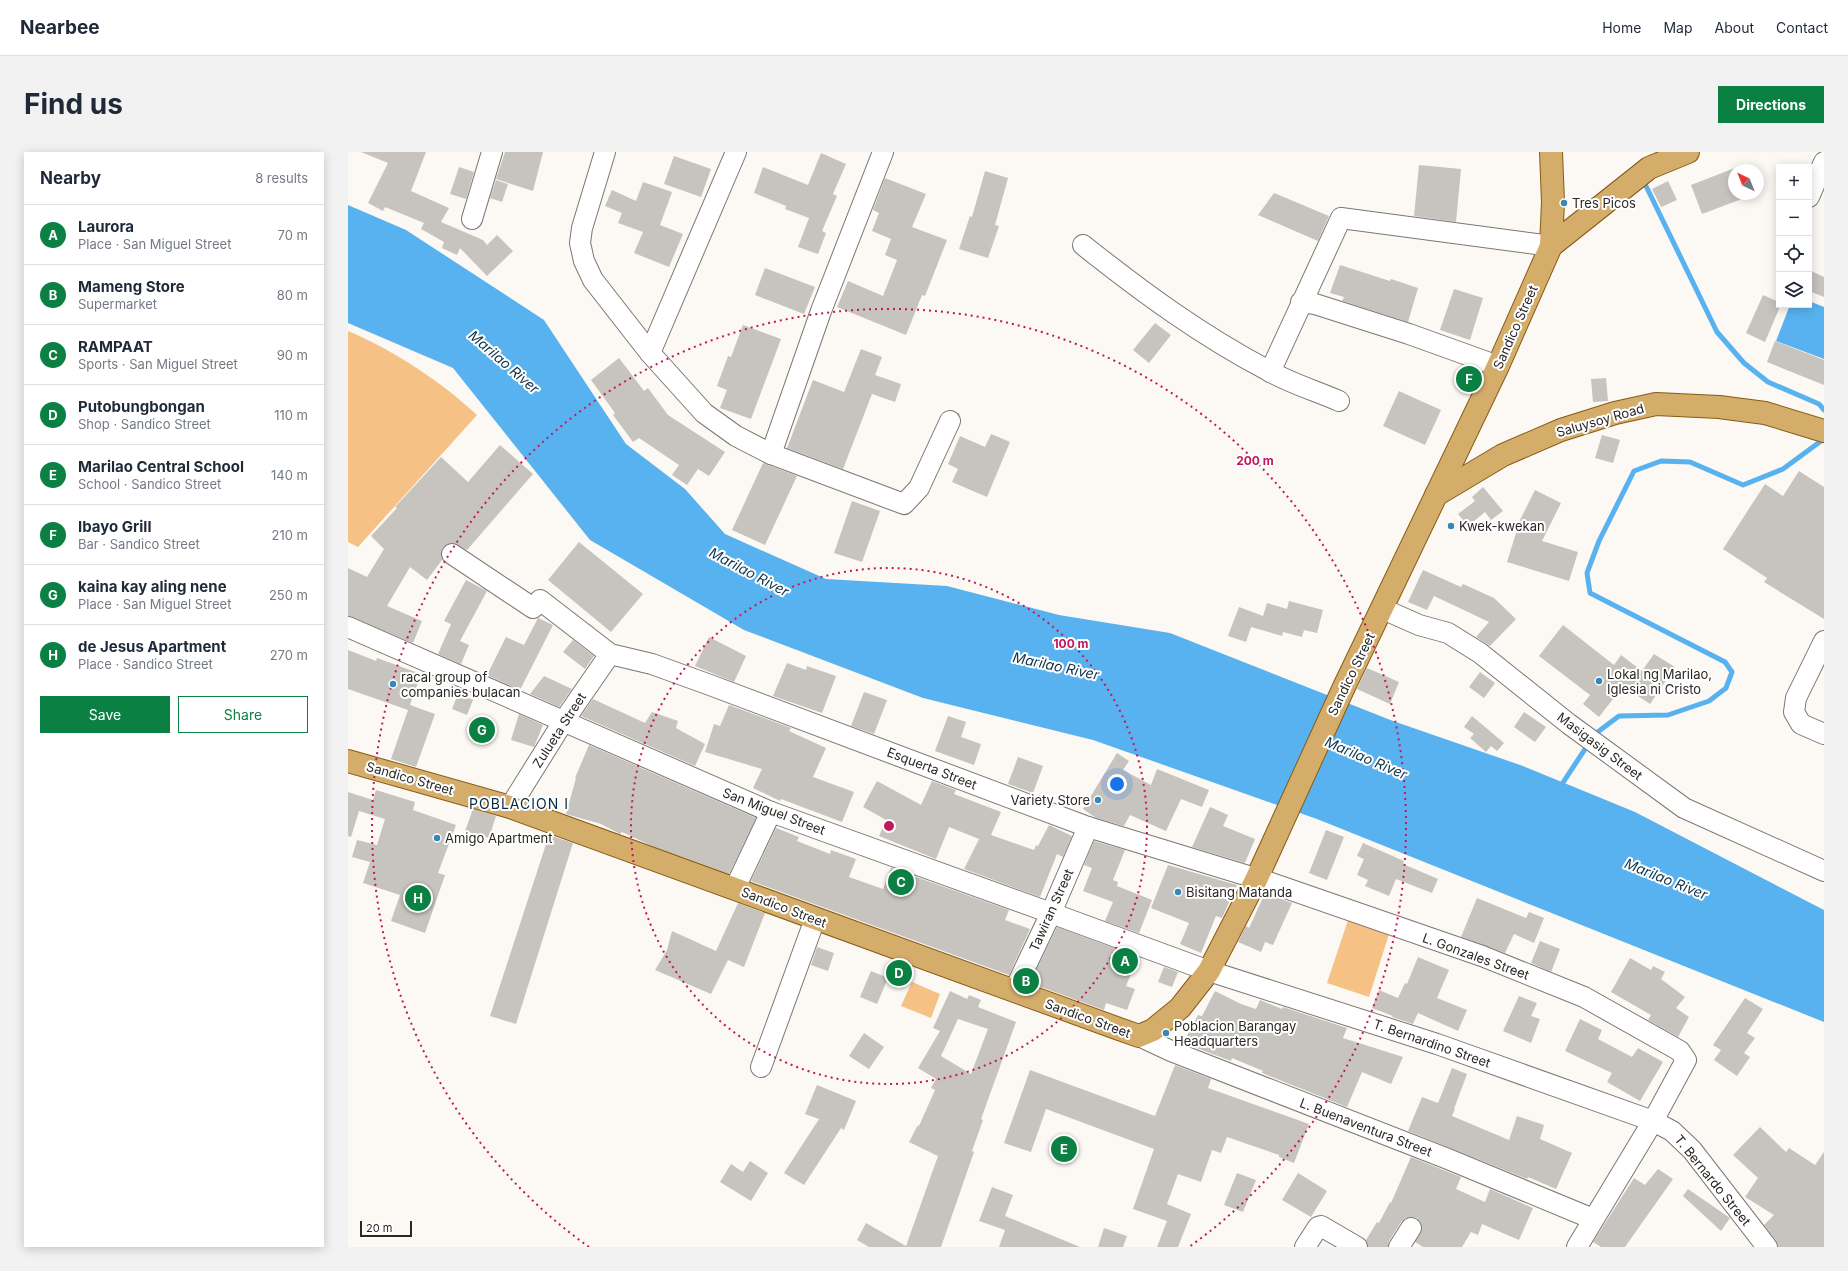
<!DOCTYPE html>
<meta charset="utf-8">
<style>
body{margin:0;font-family:Inter,sans-serif;background:#f2f2f3;color:#1f2937}
.controls{position:absolute;right:12px;top:12px;display:grid;overflow:hidden;border-radius:0px;box-shadow:0 2px 10px #0003}
.controls button{width:36px;height:36px;display:grid;place-items:center;padding:0;border:0;border-bottom:1px solid #e0e1e3;background:#fff;color:#1f2937;font:20px sans-serif}
.compass{position:absolute;left:1380px;top:12px;width:36px;height:36px;border-radius:50%;background:#fff;box-shadow:0 2px 10px #0003;rotate:317deg}
.scale{position:absolute;left:12px;bottom:10px;width:52px;box-sizing:border-box;padding-left:4px;border:2px solid #292826;border-top:0;font-size:11px;line-height:14px;white-space:nowrap;color:#292826;-webkit-text-stroke:3px #fff;paint-order:stroke}
.you{position:absolute;left:769px;top:632px;width:14px;height:14px;margin:-10px;border:3px solid #fff;border-radius:50%;background:#1a73e8;box-shadow:0 0 0 6px #1a73e833}
.badge{display:grid;place-items:center;width:26px;height:26px;border-radius:50%;background:#0b8043;color:#fff;font-size:13px;font-weight:700}
.pin{position:absolute;translate:-50% -50%;border:2px solid #fff;box-shadow:0 1px 4px #0006}
.list{margin:0;padding:0;list-style:none}
h2{display:flex;justify-content:space-between;align-items:center;height:52px;margin:0;padding:0 16px;font-size:17px}
h2 small{font-size:13px;font-weight:400;color:#747a83}
.list li{display:grid;grid-template-columns:26px 1fr auto;gap:12px;align-items:center;box-sizing:border-box;height:60px;padding:0 16px;border-top:1px solid #e0e1e3}
.list b{display:block;font-size:15px;white-space:nowrap}
.list p{margin:0;font-size:13px;white-space:nowrap;color:#747a83}
.list em{font-size:13px;font-style:normal;color:#747a83}
.actions{display:flex;gap:8px;padding:12px 16px}
.actions a{flex:1;padding:9px 0;border:1px solid #0b8043;border-radius:0px;text-align:center;font-size:14px;color:#0b8043}
.actions .main{background:#0b8043;color:#fff}
.icon{flex:none;width:22px;height:22px;fill:none;stroke:currentColor;stroke-width:2;stroke-linecap:round;stroke-linejoin:round}
.map{position:relative;flex:none;width:1476px;height:1095px;overflow:hidden;border-radius:0px}
header{display:flex;align-items:center;gap:24px;box-sizing:border-box;height:56px;padding:0 20px;background:#fff;border-bottom:1px solid #e0e1e3}
header strong{font-size:19px}
nav{display:flex;gap:22px;margin-inline-start:auto;font-size:14px}
.intro{display:flex;align-items:center;justify-content:space-between;box-sizing:border-box;height:96px;padding:0 24px}
h1{margin:0;font-size:28px}
.button{padding:10px 18px;border-radius:0px;background:#0b8043;color:#fff;font-size:14px;font-weight:700}
main{display:flex;gap:24px;padding:0 24px}
aside{flex:1;background:#fff;border-radius:0px;box-shadow:0 2px 10px #0003}
.map>svg:first-child{display:block}
.green{fill:#f6c185}
.water{fill:#58b2ef}
.lines{fill:none;stroke-linecap:round;stroke-linejoin:round}
.stream{stroke:#58b2ef;stroke-width:5}
.building{fill:#c7c3be;fill-rule:evenodd}
.minor-casing{stroke:#7b7773;stroke-width:22}
.major-casing{stroke:#875b13;stroke-width:24}
.minor{stroke:#fff;stroke-width:20}
.major{stroke:#d5ad6b;stroke-width:22}
.ring{fill:none;stroke:#c2185b;stroke-width:2;stroke-dasharray:2 4}
.poi-dot{fill:#3986b9;stroke:#fff;stroke-width:1.5}
.labels{text-anchor:middle;stroke-width:4;stroke-linejoin:round;paint-order:stroke}
.poi-label{font-size:13px;fill:#292826;stroke:#fff;text-anchor:start}
.street-label{font-size:13px;fill:#292826;stroke:#fff}
.water-label{font-size:14px;font-style:italic;fill:#0f364e;stroke:#fff}
.neighbourhood-label{font-size:14px;letter-spacing:1px;fill:#052c44;stroke:#fff}
.centre{fill:#c2185b;stroke:#fff;stroke-width:2}
.ring-label{font-size:12px;text-anchor:middle;font-weight:bold;fill:#c2185b;stroke:#fff;stroke-width:4;stroke-linejoin:round;paint-order:stroke}
</style>
<header>
<strong>Nearbee</strong>
<nav><a>Home</a><a>Map</a><a>About</a><a>Contact</a></nav>
</header>
<div class="intro"><h1>Find us</h1><a class="button">Directions</a></div>
<main>
<aside>
<h2>Nearby<small>8 results</small></h2>
<ul class="list">
<li><span class="badge">A</span><div><b>Laurora</b><p>Place · San Miguel Street</p></div><em>70 m</em></li>
<li><span class="badge">B</span><div><b>Mameng Store</b><p>Supermarket</p></div><em>80 m</em></li>
<li><span class="badge">C</span><div><b>RAMPAAT</b><p>Sports · San Miguel Street</p></div><em>90 m</em></li>
<li><span class="badge">D</span><div><b>Putobungbongan</b><p>Shop · Sandico Street</p></div><em>110 m</em></li>
<li><span class="badge">E</span><div><b>Marilao Central School</b><p>School · Sandico Street</p></div><em>140 m</em></li>
<li><span class="badge">F</span><div><b>Ibayo Grill</b><p>Bar · Sandico Street</p></div><em>210 m</em></li>
<li><span class="badge">G</span><div><b>kaina kay aling nene</b><p>Place · San Miguel Street</p></div><em>250 m</em></li>
<li><span class="badge">H</span><div><b>de Jesus Apartment</b><p>Place · Sandico Street</p></div><em>270 m</em></li>
</ul>
<div class="actions"><a class="main">Save</a><a>Share</a></div>
</aside>
<div class="map">
<svg width="1476" height="1095" viewBox="0 0 1476 1095">
<rect width="100%" height="100%" fill="#fcf8f3"/>
<!-- green -->
<g class="green">
<path d="M0,179C47,199 92,229 129,263L10,395L0,390Z"/>
<polygon points="1001,765 1042,779 1021,845 979,831"/>
<polygon points="564,830 592,842 583,866 553,854"/>
</g>
<!-- water -->
<g class="water">
<polygon points="0,53 58,78 196,168 278,292 337,337 377,382 478,427 599,434 711,463 822,481 1045,569 1175,614 1287,660 1476,758 1476,870 969,667 745,588 575,546 396,478 242,388 105,216 0,171"/>
<polygon points="1461,149 1476,155 1476,207 1428,189 1442,153 1461,153"/>
</g>
<g class="lines">
<!-- stream -->
<g class="stream">
<polyline points="1298,34 1369,180 1396,211 1420,230 1471,252 1476,258"/>
<polyline points="1247,582 1271,564 1320,563 1361,549 1378,536 1384,520 1377,510 1242,441 1239,421 1251,389 1286,319 1313,309 1342,310 1395,333 1435,317 1473,289"/>
<polyline points="1212,635 1239,594"/>
</g>
</g>
<!-- building -->
<g class="building">
<polygon points="13,0 78,0 63,39 101,56 93,70 135,88 139,93 149,83 165,99 139,124 112,96 109,103 94,96 96,90 73,77 76,71 37,55 35,59 20,51 40,11"/>
<polygon points="157,0 195,0 185,39 148,27"/>
<polygon points="473,1 498,12 485,42 489,44 474,79 478,81 470,102 450,95 461,66 437,57 438,54 406,41 415,15 460,33"/>
<polygon points="326,4 363,17 353,45 316,32"/>
<polygon points="1397,12 1399,18 1386,18 1386,42 1407,42 1354,62 1343,33"/>
<polygon points="1071,13 1113,17 1108,70 1066,64"/>
<polygon points="111,15 126,20 118,47 102,42"/>
<polygon points="637,19 660,26 647,73 651,74 640,106 611,97 622,64 624,65"/>
<polygon points="537,26 578,42 564,75 599,88 577,144 574,143 558,183 489,155 500,129 535,144 549,108 537,103 543,87 524,79 531,61 525,58"/>
<polygon points="148,28 160,32 154,50 142,46"/>
<polygon points="1320,29 1329,48 1313,55 1304,37"/>
<polygon points="295,30 324,40 312,73 335,82 321,115 286,101 295,80 270,71 274,61 257,54 264,38 288,49"/>
<polygon points="926,41 981,64 970,89 910,63"/>
<polygon points="992,113 1042,129 1043,127 1070,136 1060,170 994,149 996,145 982,141"/>
<polygon points="417,116 467,135 456,162 407,143"/>
<polygon points="1461,118 1476,125 1476,145 1461,139"/>
<polygon points="1106,137 1135,146 1122,188 1092,178"/>
<polygon points="1415,143 1431,150 1431,157 1417,190 1398,181"/>
<polygon points="807,171 823,183 801,211 785,198"/>
<polygon points="395,173 433,187 403,267 372,256 379,238 369,234 380,204 383,205"/>
<polygon points="1427,189 1476,208 1476,233 1419,210"/>
<polygon points="513,197 534,205 527,223 553,232 547,250 524,242 495,317 439,296 465,228 496,240"/>
<polygon points="271,206 296,239 300,236 320,263 377,300 361,324 350,317 339,333 324,323 331,313 291,286 285,290 265,263 267,261 243,228"/>
<polygon points="1258,226 1260,249 1245,250 1243,227"/>
<polygon points="1051,239 1093,258 1077,293 1035,274"/>
<polygon points="643,282 662,290 639,345 604,330 610,317 600,312 612,284 637,295"/>
<polygon points="1254,283 1272,288 1265,311 1247,306"/>
<polygon points="152,293 185,322 119,398 105,391 99,392 95,395 93,402 94,408 79,428 62,415 39,454 74,469 65,491 0,464 0,416 19,425 36,397 23,384 49,356 47,355 93,305 120,330"/>
<polygon points="415,311 449,324 417,393 384,378"/>
<polygon points="1451,319 1476,335 1476,467 1416,430 1419,426 1375,397 1417,332 1435,344"/>
<polygon points="1135,335 1155,359 1143,368 1137,360 1120,374 1110,362 1127,349 1124,345"/>
<polygon points="1187,338 1213,351 1194,389 1230,400 1221,429 1159,410 1172,368"/>
<polygon points="504,349 532,359 514,410 486,401"/>
<polygon points="231,390 295,442 263,480 200,428"/>
<polygon points="1075,418 1113,435 1115,432 1146,446 1168,467 1142,494 1128,485 1141,470 1086,444 1079,458 1060,450"/>
<polygon points="118,428 139,439 112,489 121,493 113,512 90,502 103,472 96,469"/>
<polygon points="941,449 975,458 969,481 956,478 954,485 935,480 934,484 903,475 898,490 880,484 891,455 915,464 919,451 939,457"/>
<polygon points="190,466 205,473 172,538 139,523 158,485 176,493"/>
<polygon points="1215,473 1266,513 1273,503 1294,519 1306,502 1327,515 1302,552 1275,534 1251,565 1235,552 1242,543 1191,504"/>
<polygon points="361,485 398,504 386,530 347,514"/>
<polygon points="225,488 246,504 237,517 215,500"/>
<polygon points="0,498 28,509 29,506 73,522 62,553 87,562 68,615 43,607 60,558 0,537"/>
<polygon points="439,511 458,518 459,514 488,524 474,561 425,544"/>
<polygon points="1019,516 1051,530 1042,552 1009,537"/>
<polygon points="1132,520 1147,531 1136,546 1121,535"/>
<polygon points="196,524 224,537 211,555 182,542"/>
<polygon points="516,540 539,548 526,582 503,574"/>
<polygon points="110,542 125,548 119,563 104,557"/>
<polygon points="245,547 297,571 304,560 330,569 328,576 357,592 347,614 233,564"/>
<polygon points="381,553 443,576 441,579 478,596 465,625 506,640 494,670 433,647 432,649 405,636 414,617 357,600 366,572 372,574"/>
<polygon points="1176,560 1198,575 1187,590 1166,575"/>
<polygon points="171,562 195,573 186,595 163,588"/>
<polygon points="600,564 618,570 613,585 633,592 626,613 587,599"/>
<polygon points="1124,564 1156,591 1149,599 1143,594 1138,600 1122,586 1126,582 1116,575"/>
<polygon points="130,565 147,571 138,592 122,585"/>
<polygon points="241,593 408,666 381,722 304,694 274,680 272,682 253,672 218,662 228,626 227,626"/>
<polygon points="769,601 781,609 775,618 803,633 809,617 861,638 854,655 833,647 818,679 782,663 776,674 748,666 735,657"/>
<polygon points="670,605 695,614 685,641 660,632"/>
<polygon points="529,629 573,653 584,629 608,638 606,642 653,660 643,683 686,698 688,693 690,694 701,673 724,684 715,705 709,702 692,745 616,717 631,687 601,675 588,707 531,684 538,668 515,655"/>
<polygon points="28,638 67,650 65,658 108,673 90,721 97,723 77,781 43,769 52,743 15,731 22,710 4,705 9,688 29,693 37,667 11,659 3,685 0,684 0,640 25,648"/>
<polygon points="862,655 880,663 875,674 907,687 897,711 844,695"/>
<polygon points="125,657 148,664 141,686 117,679"/>
<polygon points="428,676 451,685 449,689 482,702 483,698 508,707 501,725 535,737 543,716 661,758 657,768 682,777 661,823 403,729"/>
<polygon points="978,678 996,685 979,728 961,721"/>
<polygon points="201,683 225,691 168,872 142,864"/>
<polygon points="746,689 777,698 765,728 770,730 769,734 804,748 791,781 757,769 765,750 735,739 744,716 736,713"/>
<polygon points="1015,691 1056,709 1055,712 1090,727 1084,741 1048,727 1041,744 1017,734 1020,728 1009,723 1016,707 1009,704"/>
<polygon points="820,713 889,733 874,766 868,764 853,801 832,792 841,771 803,756"/>
<polygon points="917,741 944,751 925,793 917,790 913,800 890,790 898,774 901,776"/>
<polygon points="1129,746 1178,766 1181,760 1196,766 1186,791 1166,782 1157,801 1113,785"/>
<polygon points="390,751 417,761 396,815 380,808 363,842 307,818 319,798 324,779 368,799"/>
<polygon points="709,775 790,805 778,834 787,837 779,858 758,851 756,858 682,831"/>
<polygon points="1192,789 1212,797 1203,820 1183,811"/>
<polygon points="469,795 486,801 480,819 463,813"/>
<polygon points="1070,805 1101,818 1089,846 1119,858 1110,879 1070,861 1065,872 1044,865 1045,864 1024,856 1031,838 1050,846 1057,831 1059,832"/>
<polygon points="1282,806 1303,818 1305,814 1317,820 1313,827 1337,845 1328,856 1341,865 1330,885 1300,868 1303,863 1263,840"/>
<polygon points="816,815 830,820 824,835 810,830"/>
<polygon points="523,819 540,826 529,852 512,845"/>
<path d="M602,839L619,847L621,843L633,848L630,855L668,870L633,967L635,968L624,999L626,1000L593,1095H521L509,1088L518,1071L558,1094L590,1004L561,990L570,973L571,974L587,938L583,936L588,927L570,916L592,879L585,876ZM610,867L640,877L623,922L593,904Z"/>
<polygon points="867,839 893,852 908,857 912,848 934,857 935,855 999,876 995,886 1055,905 1043,932 1014,920 999,955 914,921 915,919 884,906 883,909 835,891 850,863 854,864"/>
<polygon points="1171,844 1189,851 1183,864 1192,867 1183,891 1155,879"/>
<polygon points="1397,846 1415,857 1399,881 1407,886 1396,901 1402,905 1389,924 1366,908 1373,898 1365,893"/>
<polygon points="1232,867 1254,878 1250,887 1284,905 1290,896 1315,910 1292,949 1259,930 1264,921 1217,899"/>
<polygon points="516,881 536,895 521,917 501,904"/>
<polygon points="827,913 863,927 860,936 961,972 946,1011 931,1005 931,1003 879,985 873,1001 864,998 853,1030 830,1022 819,1052 843,1062 830,1095 809,1095 819,1069 785,1057 806,997 698,957 683,1000 656,991 682,918 807,964"/>
<polygon points="1104,916 1119,922 1106,957 1107,957 1104,964 1161,988 1169,964 1196,973 1192,987 1224,1001 1208,1037 1180,1025 1179,1027 1060,979 1074,945 1090,951"/>
<polygon points="469,933 508,949 496,978 493,976 456,1033 436,1021 471,967 457,962"/>
<polygon points="1412,975 1438,1000 1441,996 1467,1013 1476,1000 1476,1095 1430,1095 1428,1088 1416,1073 1426,1063 1397,1045 1410,1026 1385,1003"/>
<polygon points="1063,1005 1113,1025 1108,1037 1137,1050 1142,1037 1185,1056 1171,1088 1134,1072 1130,1083 1123,1080 1114,1095 1075,1095 1067,1090 1074,1077 1073,1071 1069,1066 1063,1065 1057,1066 1053,1070 1041,1089 1040,1095 1020,1095 1018,1088 1029,1070 1031,1071 1042,1050 1043,1051"/>
<polygon points="402,1009 420,1021 403,1049 372,1030 383,1012 395,1020"/>
<polygon points="1310,1017 1325,1027 1277,1095 1253,1095 1245,1090 1286,1026 1297,1033"/>
<polygon points="889,1021 908,1028 895,1060 876,1053"/>
<polygon points="950,1021 979,1039 963,1065 934,1048"/>
<polygon points="644,1035 665,1043 657,1064 732,1095 651,1095 657,1078 631,1069"/>
<polygon points="1340,1037 1382,1066 1373,1079 1335,1044"/>
<polygon points="756,1076 779,1084 775,1095 750,1095"/>
</g>
<g class="lines">
<defs>
<g id="minor">
<polyline points="257,0 234,76 232,91 236,109 245,128 302,201 388,0"/>
<polyline points="1461,45 1476,10"/>
<polyline points="124,67 144,0"/>
<path d="M735,93C794,140 854,184 921,219C942,231 968,239 991,249"/>
<polyline points="953,150 967,152 1061,182 1150,214"/>
<polyline points="302,201 356,261 388,284 423,302 556,352 571,336 602,269"/>
<polyline points="922,220 993,66 1203,94"/>
<polyline points="423,302 473,159 535,0"/>
<polyline points="104,402 185,456 192,448 262,502 304,512 362,533 740,675 920,730 1134,804 1236,845 1332,899 1338,908 1305,969 1229,1095"/>
<polyline points="1035,457 1071,473 1100,481 1132,501 1221,572 1336,656 1476,719"/>
<polyline points="0,475 423,660 703,761 861,819 1089,892 1305,969 1324,979 1344,998 1419,1095"/>
<polyline points="1476,489 1448,546 1446,560 1453,572 1476,582"/>
<polyline points="162,655 215,570 262,502"/>
<polyline points="387,736 423,660"/>
<polyline points="666,839 703,761 740,675"/>
<polyline points="791,884 823,899 1100,1007 1245,1067"/>
<polyline points="413,915 467,767"/>
<polyline points="957,1095 970,1075 973,1074 1009,1095"/>
<polyline points="1051,1095 1063,1076"/>
</g>
<g id="major">
<polyline points="1203,94 1301,16 1340,0"/>
<polyline points="1088,343 1155,303 1213,278 1267,261 1308,252 1371,255 1417,261 1476,279"/>
<polyline points="0,609 162,655 771,877 791,884 805,878 832,856 861,819 908,728 996,535 1150,214 1203,94 1205,50 1203,0"/>
</g>
</defs>
<!-- minor casing -->
<use href="#minor" class="minor-casing"/>
<!-- major casing -->
<use href="#major" class="major-casing"/>
<!-- minor -->
<use href="#minor" class="minor"/>
<!-- major -->
<use href="#major" class="major"/>
</g>
<!-- distance rings -->
<g class="ring">
<circle cx="541" cy="674" r="258"/>
<path d="M241 1095A517 517 0 1 1 841 1095"/>
</g>
<!-- markers -->
<g class="poi-dot">
<circle cx="1216" cy="51" r="4"/>
<circle cx="1103" cy="374" r="4"/>
<circle cx="1251" cy="529" r="4"/>
<circle cx="45" cy="532" r="4"/>
<circle cx="750" cy="648" r="4"/>
<circle cx="89" cy="686" r="4"/>
<circle cx="830" cy="740" r="4"/>
<circle cx="818" cy="881" r="4"/>
</g>
<g class="labels">
<!-- poi labels -->
<g class="poi-label">
<text x="1224" y="56">Tres Picos</text>
<text x="1111" y="379">Kwek-kwekan</text>
<text x="1259" y="527">Lokal ng Marilao,<tspan x="1259" dy="15">Iglesia ni Cristo</tspan></text>
<text x="53" y="530">racal group of<tspan x="53" dy="15">companies bulacan</tspan></text>
<text x="742" y="653" text-anchor="end">Variety Store</text>
<text x="97" y="691">Amigo Apartment</text>
<text x="838" y="745">Bisitang Matanda</text>
<text x="826" y="879">Poblacion Barangay<tspan x="826" dy="15">Headquarters</tspan></text>
</g>
<!-- street labels -->
<g class="street-label">
<text transform="translate(1167 175) rotate(-66)" y="5">Sandico Street</text>
<text transform="translate(1252 268) rotate(-16)" y="5">Saluysoy Road</text>
<text transform="translate(1003 522) rotate(-64)" y="5">Sandico Street</text>
<text transform="translate(211 578) rotate(-57)" y="5">Zulueta Street</text>
<text transform="translate(1252 594) rotate(37)" y="5">Masigasig Street</text>
<text transform="translate(584 616) rotate(21)" y="5">Esquerta Street</text>
<text transform="translate(62 626) rotate(16)" y="5">Sandico Street</text>
<text transform="translate(426 659) rotate(21)" y="5">San Miguel Street</text>
<text transform="translate(436 755) rotate(21)" y="5">Sandico Street</text>
<text transform="translate(703 758) rotate(-66)" y="5">Tawiran Street</text>
<text transform="translate(1128 804) rotate(20)" y="5">L. Gonzales Street</text>
<text transform="translate(740 866) rotate(20)" y="5">Sandico Street</text>
<text transform="translate(1084 891) rotate(19)" y="5">T. Bernardino Street</text>
<text transform="translate(1018 975) rotate(21)" y="5">L. Buenaventura Street</text>
<text transform="translate(1365 1028) rotate(51)" y="5">T. Bernardo Street</text>
</g>
<!-- water labels -->
<g class="water-label">
<text transform="translate(156 210) rotate(41)" y="5">Marilao River</text>
<text transform="translate(401 420) rotate(28)" y="5">Marilao River</text>
<text transform="translate(708 514) rotate(12)" y="5">Marilao River</text>
<text transform="translate(1018 606) rotate(23)" y="5">Marilao River</text>
<text transform="translate(1318 727) rotate(22)" y="5">Marilao River</text>
</g>
<!-- neighbourhood labels -->
<g class="neighbourhood-label">
<text x="171" y="657">POBLACION I</text>
</g>
</g>
<circle cx="541" cy="674" r="6" class="centre"/>
<g class="ring-label">
<text x="907" y="313">200 m</text>
<text x="723" y="496">100 m</text>
</g>
</svg>
<div class="controls">
<button>+</button>
<button>−</button>
<button><svg class="icon" aria-label="locate" viewBox="0 0 24 24"><circle cx="12" cy="12" r="6"/><path d="M12 2v4M12 18v4M2 12h4M18 12h4"/></svg></button>
<button><svg class="icon" aria-label="layers" viewBox="0 0 24 24"><path d="M12 4l9 5-9 5-9-5zM3 14l9 5 9-5"/></svg></button>
</div>
<svg class="compass" viewBox="-18 -18 36 36"><path d="M0-13l5 13h-10z" fill="#e53935"/><path d="M0 13l5-13h-10z" fill="#747a83"/></svg>
<div class="scale">20 m</div>
<div class="you"></div>
<div class="pin badge" style="left:777px;top:809px">A</div>
<div class="pin badge" style="left:678px;top:829px">B</div>
<div class="pin badge" style="left:553px;top:730px">C</div>
<div class="pin badge" style="left:551px;top:821px">D</div>
<div class="pin badge" style="left:716px;top:997px">E</div>
<div class="pin badge" style="left:1121px;top:227px">F</div>
<div class="pin badge" style="left:134px;top:578px">G</div>
<div class="pin badge" style="left:70px;top:746px">H</div>
</div>
</main>
